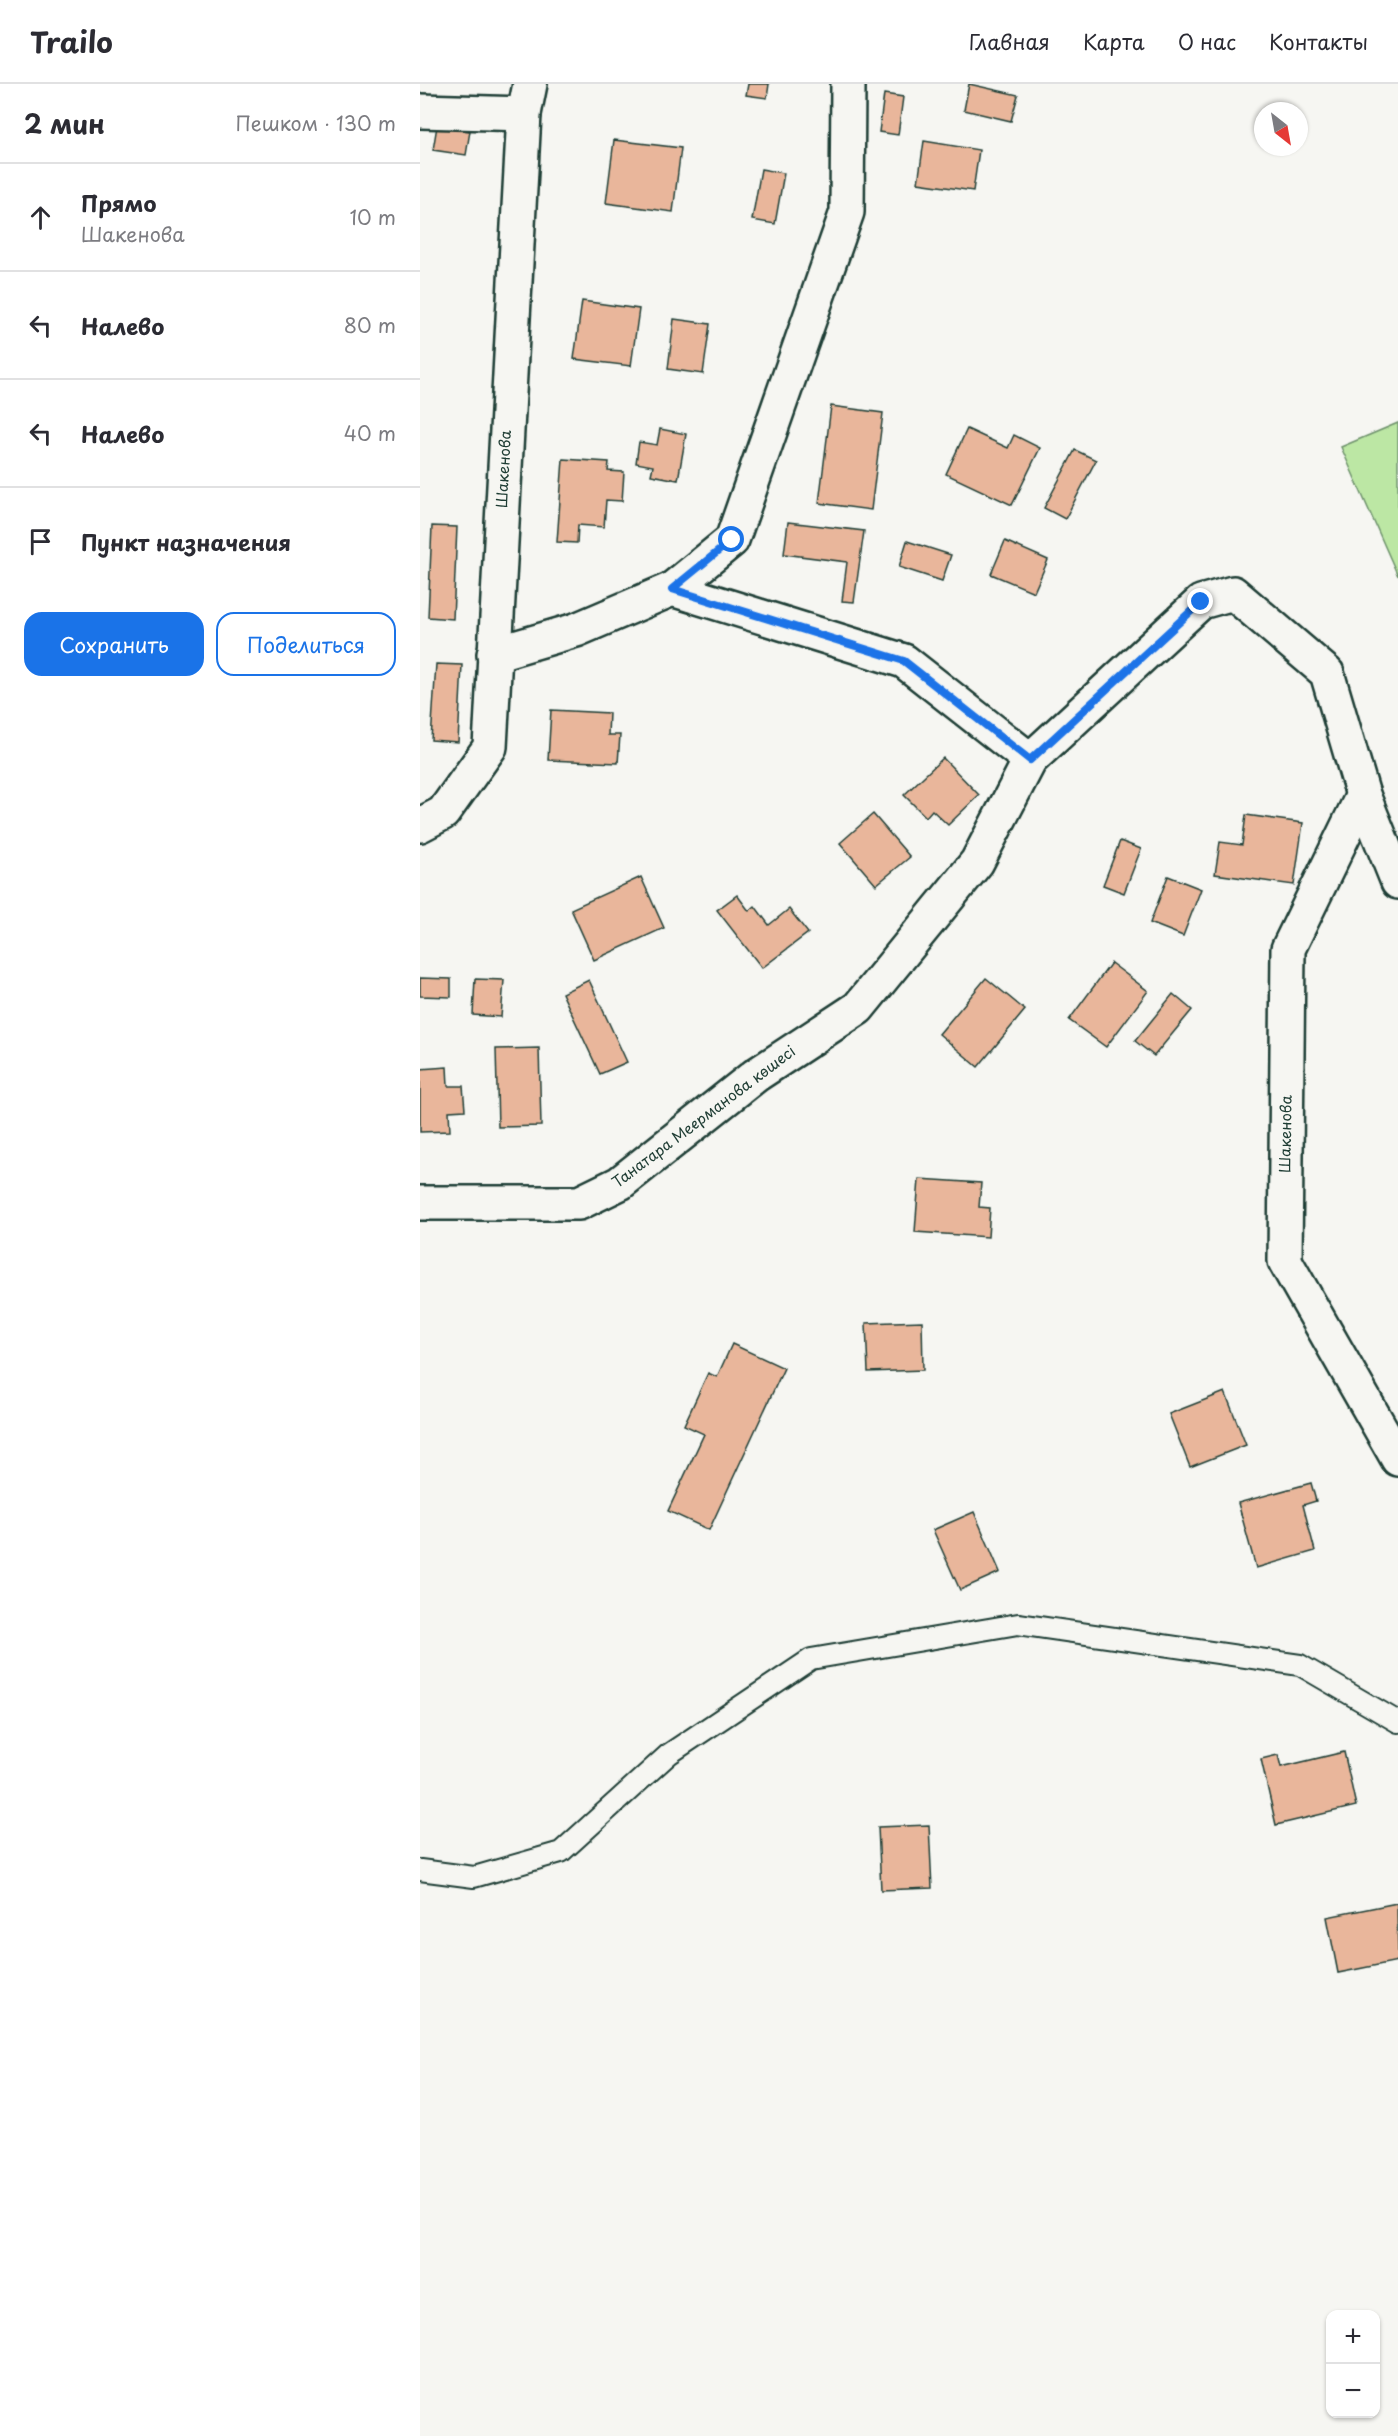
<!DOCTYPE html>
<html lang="ru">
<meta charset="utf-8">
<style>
body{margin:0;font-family:"Playpen Sans",sans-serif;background:#f2f2f3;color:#2b2b33}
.controls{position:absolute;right:18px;bottom:18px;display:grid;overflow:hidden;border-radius:12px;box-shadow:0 2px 4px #0004}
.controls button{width:54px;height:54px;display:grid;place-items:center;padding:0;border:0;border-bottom:2px solid #e1e1e2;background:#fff;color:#2b2b33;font:30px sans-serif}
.compass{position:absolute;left:834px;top:18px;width:54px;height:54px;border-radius:50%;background:#fff;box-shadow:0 2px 4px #0004;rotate:149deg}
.stop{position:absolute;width:18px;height:18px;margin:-14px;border:4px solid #1a73e8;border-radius:50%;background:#fff}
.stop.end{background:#1a73e8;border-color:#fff;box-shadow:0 2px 6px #0008}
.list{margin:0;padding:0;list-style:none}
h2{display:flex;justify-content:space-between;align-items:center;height:78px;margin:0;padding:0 24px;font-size:26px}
h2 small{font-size:20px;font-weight:400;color:#7c7c81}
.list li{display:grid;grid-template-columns:39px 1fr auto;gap:18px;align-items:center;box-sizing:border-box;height:108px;padding:0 24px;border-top:2px solid #e1e1e2}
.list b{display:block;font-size:22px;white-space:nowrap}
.list p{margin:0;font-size:20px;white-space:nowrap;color:#7c7c81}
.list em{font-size:20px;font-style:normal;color:#7c7c81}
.actions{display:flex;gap:12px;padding:18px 24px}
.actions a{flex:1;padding:14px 0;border:2px solid #1a73e8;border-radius:18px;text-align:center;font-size:21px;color:#1a73e8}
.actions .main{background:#1a73e8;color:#fff}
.icon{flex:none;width:33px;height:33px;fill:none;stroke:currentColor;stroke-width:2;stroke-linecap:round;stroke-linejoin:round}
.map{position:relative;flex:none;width:978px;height:2352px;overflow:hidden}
header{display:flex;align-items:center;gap:36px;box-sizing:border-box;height:84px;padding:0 30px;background:#fff;border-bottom:2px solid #e1e1e2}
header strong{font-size:28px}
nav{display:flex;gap:33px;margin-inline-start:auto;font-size:21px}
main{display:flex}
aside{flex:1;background:#fff}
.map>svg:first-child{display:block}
.green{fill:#bce7a4;stroke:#6e926c;stroke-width:1.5}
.building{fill:#e9b69b;stroke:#1f3d34;stroke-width:1.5}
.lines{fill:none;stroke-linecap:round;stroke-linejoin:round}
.service-casing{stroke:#1f3d34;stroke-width:24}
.minor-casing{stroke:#1f3d34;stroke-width:38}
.service{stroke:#f6f6f2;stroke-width:20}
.minor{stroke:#f6f6f2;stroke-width:33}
.route{stroke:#1a73e8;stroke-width:8}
.labels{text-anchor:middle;stroke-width:6;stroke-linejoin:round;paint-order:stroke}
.street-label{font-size:15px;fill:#1f3d34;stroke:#f6f6f2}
</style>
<header>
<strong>Trailo</strong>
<nav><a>Главная</a><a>Карта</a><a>О нас</a><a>Контакты</a></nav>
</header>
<main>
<aside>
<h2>2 мин<small>Пешком · 130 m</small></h2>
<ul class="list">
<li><svg class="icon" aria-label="ahead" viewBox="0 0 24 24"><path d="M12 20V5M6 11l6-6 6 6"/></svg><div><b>Прямо</b><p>Шакенова</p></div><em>10 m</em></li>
<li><svg class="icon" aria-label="left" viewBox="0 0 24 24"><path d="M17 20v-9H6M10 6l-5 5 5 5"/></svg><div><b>Налево</b></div><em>80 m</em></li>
<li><svg class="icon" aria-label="left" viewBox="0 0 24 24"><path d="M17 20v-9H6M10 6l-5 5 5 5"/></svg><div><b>Налево</b></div><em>40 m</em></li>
<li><svg class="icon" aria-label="arrive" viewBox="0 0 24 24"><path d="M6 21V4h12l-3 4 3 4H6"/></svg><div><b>Пункт назначения</b></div></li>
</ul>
<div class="actions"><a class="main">Сохранить</a><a>Поделиться</a></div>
</aside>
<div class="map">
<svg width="978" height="2352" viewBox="0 0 978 2352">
<rect width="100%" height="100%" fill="#f6f6f2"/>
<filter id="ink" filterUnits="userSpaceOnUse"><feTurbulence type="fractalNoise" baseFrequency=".0167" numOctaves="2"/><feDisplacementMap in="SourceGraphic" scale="12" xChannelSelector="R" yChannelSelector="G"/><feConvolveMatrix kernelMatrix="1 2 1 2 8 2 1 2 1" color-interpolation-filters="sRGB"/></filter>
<g filter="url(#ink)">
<!-- green -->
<polygon class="green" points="978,339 978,492 921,363"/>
<!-- building -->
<g class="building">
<polygon points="328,0 349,0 347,14 326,11"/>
<polygon points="549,0 598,11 591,37 544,26"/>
<polygon points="464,10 483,13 478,51 459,48"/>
<polygon points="17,42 50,47 46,71 13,66"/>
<polygon points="194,56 261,64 253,128 186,119"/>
<polygon points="504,57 559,66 553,107 498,99"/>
<polygon points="341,85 364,89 355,140 332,136"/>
<polygon points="162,217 219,225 211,282 154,275"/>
<polygon points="254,235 290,240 283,290 248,285"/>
<polygon points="411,322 463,329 451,426 399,419"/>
<polygon points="240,345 266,350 258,396 231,391 233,382 216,379 219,358 237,361"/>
<polygon points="547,345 588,364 594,351 620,364 592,421 526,390"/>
<polygon points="655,366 676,376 645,435 624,424"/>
<polygon points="143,375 189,378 188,387 204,388 202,417 186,416 184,443 158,441 157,459 137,458"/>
<polygon points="368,438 444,447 434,518 422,517 427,478 364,470"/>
<polygon points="12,442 37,443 33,535 8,533"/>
<polygon points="487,457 531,471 522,497 479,483"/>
<polygon points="585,457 628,476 614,508 571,490"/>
<polygon points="16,580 42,581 38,658 11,656"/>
<polygon points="131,626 189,629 188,651 200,651 198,679 128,676"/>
<polygon points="523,674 559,711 528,741 512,726 506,733 484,711"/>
<polygon points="453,730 490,773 456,801 420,759"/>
<polygon points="826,731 883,739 874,801 795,790 800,758 822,761"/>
<polygon points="700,757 721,765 704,809 683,801"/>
<polygon points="748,792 781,805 763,852 730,839"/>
<polygon points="221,793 244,844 174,876 151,825"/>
<polygon points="317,811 329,827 335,822 349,841 369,825 388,849 342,884 297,826"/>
<polygon points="691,879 728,907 686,963 649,936"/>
<polygon points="0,894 31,895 31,913 0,912"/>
<polygon points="566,894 605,926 558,983 519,950"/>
<polygon points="55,895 84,896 81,933 53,931"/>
<polygon points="169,896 207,978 180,990 142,909"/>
<polygon points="753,910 772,926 734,972 715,957"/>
<polygon points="119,964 121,1042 78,1043 76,965"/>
<polygon points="27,983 28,1002 43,1002 45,1026 29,1027 30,1047 0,1048 0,985"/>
<polygon points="499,1095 561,1099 559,1123 570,1124 568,1153 495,1148"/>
<polygon points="502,1237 503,1286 448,1288 446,1239"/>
<polygon points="312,1260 364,1284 289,1446 248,1427 284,1350 264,1341 288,1289 297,1293"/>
<polygon points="805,1308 826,1361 770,1383 749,1330"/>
<polygon points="891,1399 896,1417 883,1421 895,1467 836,1484 818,1419"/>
<polygon points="554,1428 580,1488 540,1506 513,1446"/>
<polygon points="924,1668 936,1722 856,1741 841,1675 858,1671 861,1683"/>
<polygon points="509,1741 512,1804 461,1806 458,1743"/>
<polygon points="977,1819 978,1877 918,1889 907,1833"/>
</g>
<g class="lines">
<defs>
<polyline id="service" points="0,1786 54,1793 141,1768 249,1670 391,1575 598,1540 880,1581 978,1638"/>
<g id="minor">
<polyline points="0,27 104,30"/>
<polyline points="252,505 312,456 427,128 428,0"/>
<polyline points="74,570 156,546 252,505 484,577 610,676"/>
<polyline points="943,711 868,865 865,1177 978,1375"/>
<polyline points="0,741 23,729 70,663 104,30 110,0"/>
<polyline points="0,1119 159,1119 200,1099 336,991 438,924 557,778 610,676 781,518 813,509 907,589 943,711 978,798"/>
</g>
</defs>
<!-- service casing -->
<use href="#service" class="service-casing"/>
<!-- minor casing -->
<use href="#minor" class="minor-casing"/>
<!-- service -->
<use href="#service" class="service"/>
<!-- minor -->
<use href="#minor" class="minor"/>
</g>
</g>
<g class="lines" filter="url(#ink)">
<!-- route -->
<polyline class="route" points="312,456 252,505 484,577 610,676 781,518"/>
</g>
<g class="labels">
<!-- street labels -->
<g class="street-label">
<text transform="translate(84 385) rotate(-87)" y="5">Шакенова</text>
<text transform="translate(284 1033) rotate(-37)" y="5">Танатара Меерманова көшесі</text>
<text transform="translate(866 1050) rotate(-89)" y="5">Шакенова</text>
</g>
</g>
</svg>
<div class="controls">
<button>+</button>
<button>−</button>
</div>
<svg class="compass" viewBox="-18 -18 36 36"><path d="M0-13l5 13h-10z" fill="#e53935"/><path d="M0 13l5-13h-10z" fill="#7c7c81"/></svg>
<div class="stop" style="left:312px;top:456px"></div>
<div class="stop end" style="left:781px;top:518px"></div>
</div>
</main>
